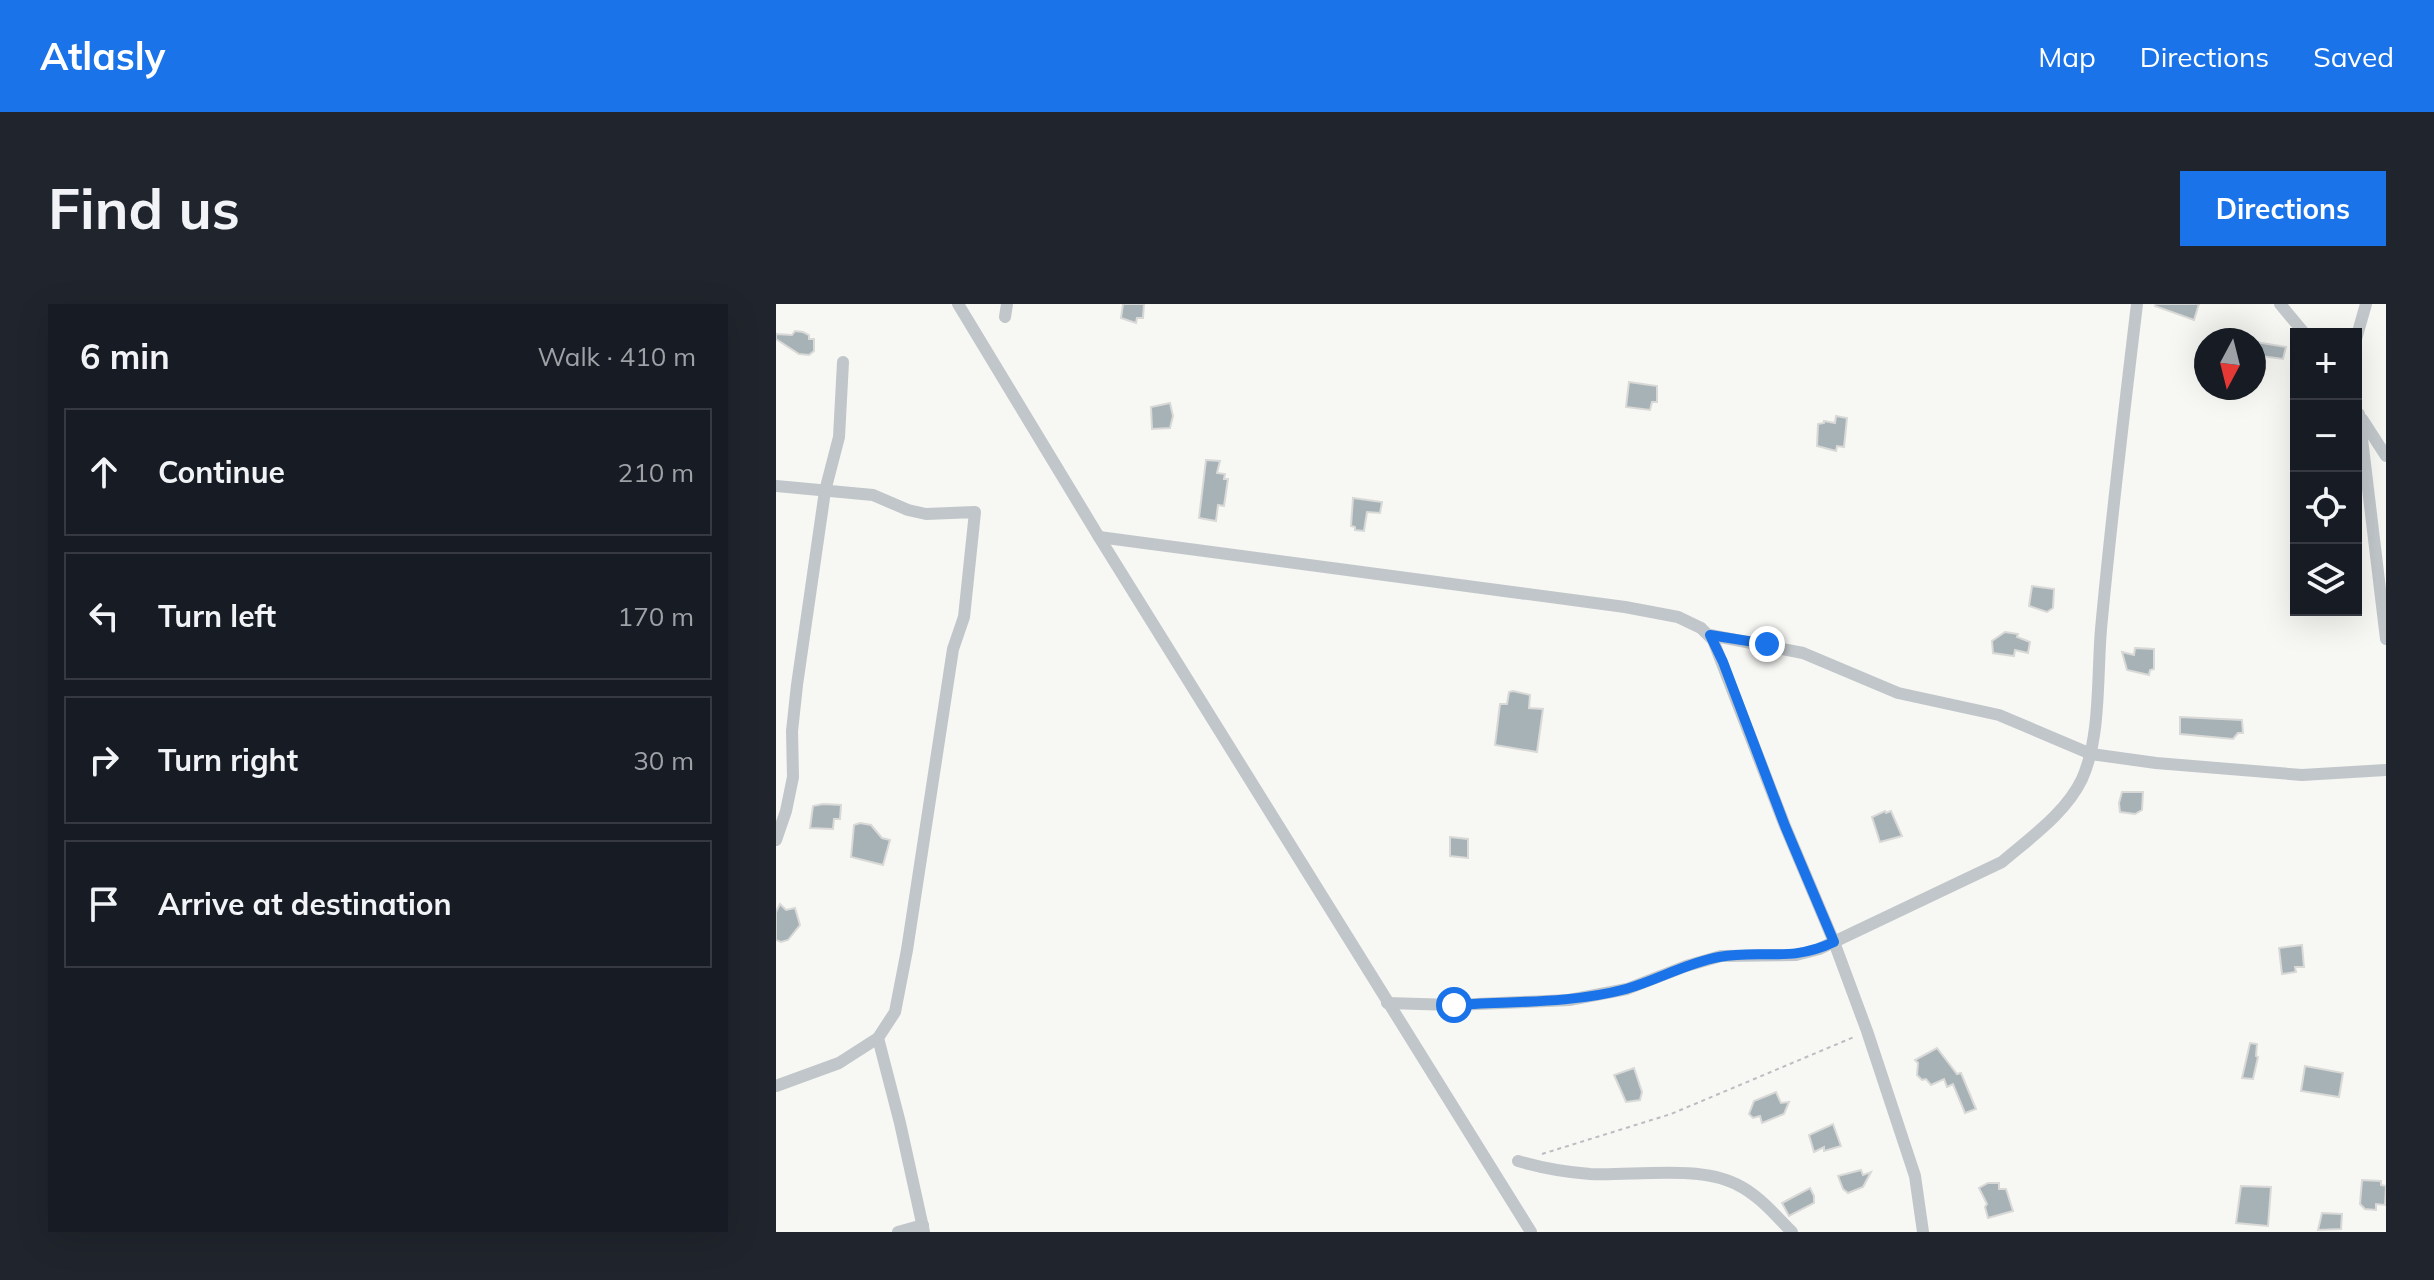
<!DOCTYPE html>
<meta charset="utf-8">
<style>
body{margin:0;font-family:Mulish,sans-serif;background:#20242c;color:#f1f3f6}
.controls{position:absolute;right:24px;top:24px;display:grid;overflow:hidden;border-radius:0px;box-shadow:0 8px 32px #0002}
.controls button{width:72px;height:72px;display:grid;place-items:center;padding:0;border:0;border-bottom:2px solid #363941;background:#171b24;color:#f1f3f6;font:40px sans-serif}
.compass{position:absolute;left:1418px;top:24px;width:72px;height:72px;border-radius:50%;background:#171b24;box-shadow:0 8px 32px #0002;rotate:187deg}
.stop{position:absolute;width:24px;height:24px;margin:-18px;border:6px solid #1a73e8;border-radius:50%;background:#fff}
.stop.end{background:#1a73e8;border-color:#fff;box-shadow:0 2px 8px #0008}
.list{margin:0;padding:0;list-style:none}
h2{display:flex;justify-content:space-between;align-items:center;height:104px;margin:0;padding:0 32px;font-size:34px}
h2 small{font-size:26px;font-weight:400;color:#9ea1a6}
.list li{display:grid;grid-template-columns:52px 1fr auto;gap:24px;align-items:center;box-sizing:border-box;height:128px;margin:0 16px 16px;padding:0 16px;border:2px solid #363941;border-radius:0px}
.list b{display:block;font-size:30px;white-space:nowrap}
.list em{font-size:26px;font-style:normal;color:#9ea1a6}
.icon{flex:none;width:44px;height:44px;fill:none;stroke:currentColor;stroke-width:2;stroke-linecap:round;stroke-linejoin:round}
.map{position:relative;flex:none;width:1610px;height:928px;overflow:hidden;border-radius:0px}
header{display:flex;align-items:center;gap:48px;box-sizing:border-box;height:112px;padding:0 40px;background:#1a73e8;color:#fff}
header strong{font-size:38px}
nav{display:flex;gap:44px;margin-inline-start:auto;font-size:28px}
.intro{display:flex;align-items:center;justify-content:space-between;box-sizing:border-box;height:192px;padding:0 48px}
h1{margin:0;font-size:56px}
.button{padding:20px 36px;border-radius:0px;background:#1a73e8;color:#fff;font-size:28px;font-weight:700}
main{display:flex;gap:48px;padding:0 48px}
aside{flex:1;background:#171b24;border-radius:0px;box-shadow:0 8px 32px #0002}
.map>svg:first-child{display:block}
.building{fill:#a7b2b6;stroke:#d9d9d7;stroke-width:2}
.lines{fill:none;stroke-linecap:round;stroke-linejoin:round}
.path{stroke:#babec0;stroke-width:2;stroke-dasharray:4 4;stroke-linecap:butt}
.street{stroke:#c0c6c9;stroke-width:12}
.route{stroke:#1a73e8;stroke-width:10}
</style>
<header>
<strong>Atlasly</strong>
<nav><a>Map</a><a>Directions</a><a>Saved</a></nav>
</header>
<div class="intro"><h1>Find us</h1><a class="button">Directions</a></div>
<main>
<aside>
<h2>6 min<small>Walk · 410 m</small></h2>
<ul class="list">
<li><svg class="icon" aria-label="ahead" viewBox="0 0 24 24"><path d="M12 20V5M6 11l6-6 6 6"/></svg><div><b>Continue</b></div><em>210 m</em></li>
<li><svg class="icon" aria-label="left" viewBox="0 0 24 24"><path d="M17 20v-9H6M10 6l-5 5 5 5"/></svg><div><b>Turn left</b></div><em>170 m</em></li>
<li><svg class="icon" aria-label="right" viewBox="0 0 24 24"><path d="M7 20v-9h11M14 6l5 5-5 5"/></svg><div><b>Turn right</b></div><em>30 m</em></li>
<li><svg class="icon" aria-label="arrive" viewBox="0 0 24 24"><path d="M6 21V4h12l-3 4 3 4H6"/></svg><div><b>Arrive at destination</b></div></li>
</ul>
</aside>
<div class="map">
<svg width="1610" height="928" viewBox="0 0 1610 928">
<rect width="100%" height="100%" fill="#f7f7f4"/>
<!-- building -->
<g class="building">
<polygon points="347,0 368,0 367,14 361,14 360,19 345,14"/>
<polygon points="1380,0 1423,0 1418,16 1379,2"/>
<polygon points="19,27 27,28 33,31 33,35 38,35 38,47 33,51 23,50 0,35 0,30 16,31"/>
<polygon points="1480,38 1510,43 1507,55 1478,51"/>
<polygon points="853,78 881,82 881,98 876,98 874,106 850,103"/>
<polygon points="394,99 397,112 394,124 376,125 375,103"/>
<polygon points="1060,112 1071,114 1068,143 1061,142 1060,147 1041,142 1042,120 1048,119 1048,117 1059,119"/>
<polygon points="430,156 444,157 441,169 449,170 448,175 452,175 448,202 442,201 440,217 423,214"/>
<polygon points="577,194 606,198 604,209 591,208 588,227 579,226 579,223 575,222"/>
<polygon points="1256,282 1278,285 1277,304 1271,308 1253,302"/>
<polygon points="1229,328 1242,330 1241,333 1254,338 1252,349 1239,346 1238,352 1217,349 1216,337"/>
<polygon points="1359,344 1378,345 1378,365 1374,366 1373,371 1351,366 1346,348 1358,351"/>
<polygon points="737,387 754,391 753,404 767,405 761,448 719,441 724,400 731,400 733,388"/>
<polygon points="1404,413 1466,416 1467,429 1462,429 1457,435 1404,430"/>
<polygon points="1346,488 1367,488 1366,506 1359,510 1344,508 1343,499"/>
<polygon points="47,500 65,501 64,515 58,515 57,525 34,524 37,502"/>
<polygon points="1109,507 1110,509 1115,507 1126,532 1104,538 1096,513"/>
<polygon points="84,519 95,521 106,534 114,536 107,561 75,553 78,521"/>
<polygon points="674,533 692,535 692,554 674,552"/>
<polygon points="4,600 10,606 19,604 24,621 12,636 5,638 0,636 0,608"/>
<polygon points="1526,641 1528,663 1519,663 1520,668 1506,670 1503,644"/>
<polygon points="1474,739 1481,740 1480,752 1482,753 1477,775 1466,774"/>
<polygon points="1161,744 1181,770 1185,769 1200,805 1189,809 1177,780 1171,783 1168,775 1155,781 1150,775 1146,776 1141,771 1142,759 1139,756"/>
<polygon points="1529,762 1567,769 1563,793 1525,787"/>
<polygon points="858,764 866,788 864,796 850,798 838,771"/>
<polygon points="1000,788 1005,799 1013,798 1008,810 986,819 984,812 977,814 973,810 978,797"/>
<polygon points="1057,820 1065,842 1048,847 1048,843 1038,848 1033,831"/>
<polygon points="1085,866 1087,871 1095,868 1087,883 1072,889 1067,885 1062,872"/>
<polygon points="1586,876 1605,877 1605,881 1610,882 1609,901 1600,900 1600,906 1589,905 1584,900"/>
<polygon points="1212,879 1223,879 1223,885 1230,885 1237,907 1212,914 1209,903 1211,900 1203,884"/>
<polygon points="1465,882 1495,883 1492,922 1460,919"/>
<polygon points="1034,884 1038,892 1038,899 1013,912 1006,899"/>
<polygon points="1546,909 1566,910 1565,925 1542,926"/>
</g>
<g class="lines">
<!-- path -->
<polyline class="path" points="766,850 895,810 1078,733"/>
<!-- street -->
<g class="street">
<polyline points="182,0 323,233 755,928"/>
<polyline points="1504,0 1529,30"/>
<polyline points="229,13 231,0"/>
<polyline points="1580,35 1590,0"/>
<polyline points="1583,110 1610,335"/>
<polyline points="1586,115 1610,152"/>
<polyline points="0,182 97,191 132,206 150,210 199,208 188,313 177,345 131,646 119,708 102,734 63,759 0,782"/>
<polyline points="323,233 849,303 902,313 925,324 937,336 1009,522 1058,638 1091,727 1139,872 1147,928"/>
<polyline points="934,331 1027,349 1122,389 1223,411 1315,450 1380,459 1526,471 1610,466"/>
<polyline points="0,536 10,507 17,473 16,427 21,381 49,187 63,133 67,58"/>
<path d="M611,699L678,701L793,696L851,685L910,662L945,652L1020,651L1043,645L1226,558C1254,534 1290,509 1306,475C1325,433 1321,371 1325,325C1335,217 1348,108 1361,0"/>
<polyline points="102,734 124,819 148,928"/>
<path d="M742,857C766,864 789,868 814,870C856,872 923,861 960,880C983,891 999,911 1016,928"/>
<polyline points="122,928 147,921"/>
</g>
</g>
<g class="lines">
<!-- route -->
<path class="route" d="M678,701C735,697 794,700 850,685C882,676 910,659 943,653C987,645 1013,659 1058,638L1009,522L947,358L934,331L991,340"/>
</g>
</svg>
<div class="controls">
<button>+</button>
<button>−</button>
<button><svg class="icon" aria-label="locate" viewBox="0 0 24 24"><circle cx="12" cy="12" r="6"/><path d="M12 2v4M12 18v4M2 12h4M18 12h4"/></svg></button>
<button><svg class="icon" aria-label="layers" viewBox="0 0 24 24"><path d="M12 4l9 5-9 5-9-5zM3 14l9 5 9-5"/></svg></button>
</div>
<svg class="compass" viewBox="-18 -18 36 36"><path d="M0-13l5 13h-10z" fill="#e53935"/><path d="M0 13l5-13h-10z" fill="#9ea1a6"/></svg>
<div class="stop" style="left:678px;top:701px"></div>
<div class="stop end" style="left:991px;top:340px"></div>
</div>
</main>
